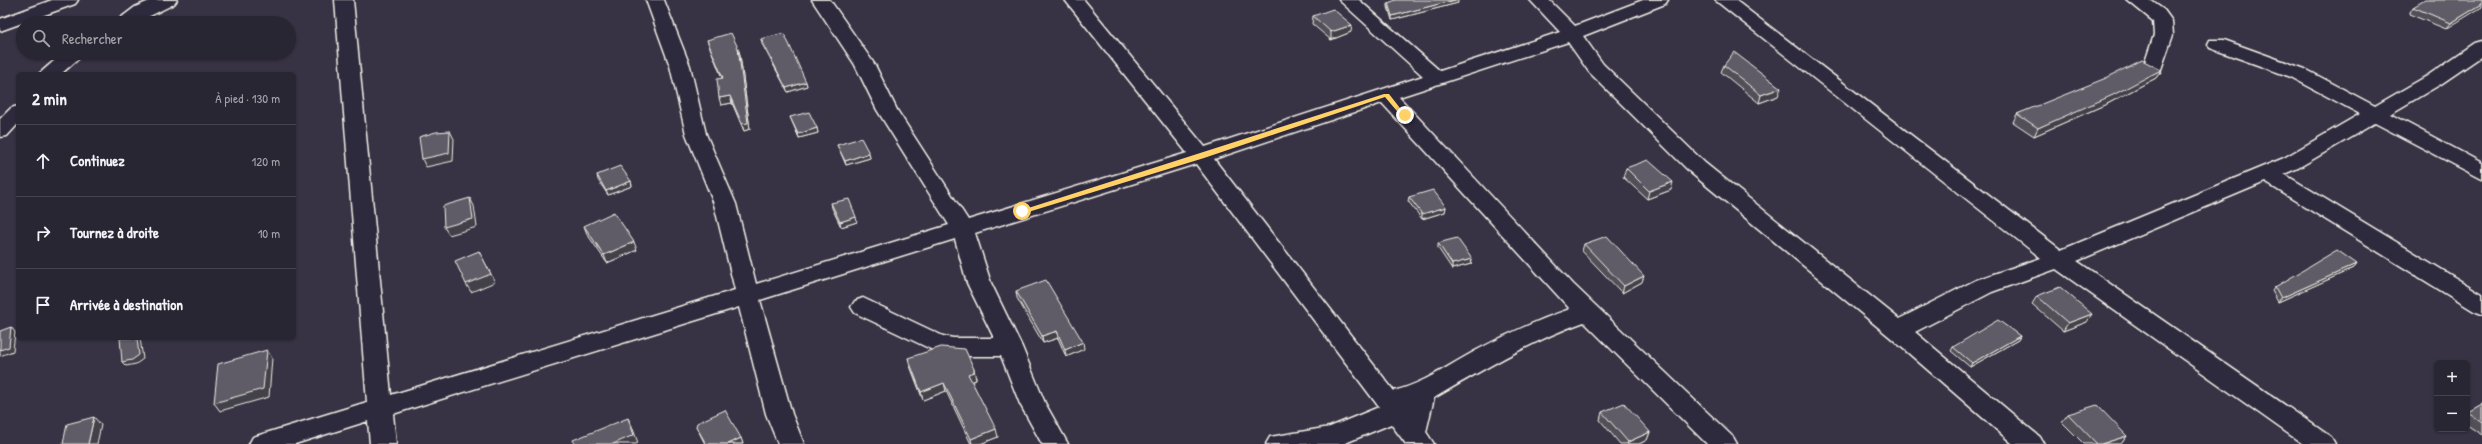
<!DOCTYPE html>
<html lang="fr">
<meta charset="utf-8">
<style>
body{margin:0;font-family:"Patrick Hand",sans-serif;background:#312e3b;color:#f1f3f6}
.controls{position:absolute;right:12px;bottom:12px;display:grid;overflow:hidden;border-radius:6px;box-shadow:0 1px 3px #0004}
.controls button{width:36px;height:36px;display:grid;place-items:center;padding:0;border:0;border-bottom:1px solid #45434e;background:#292633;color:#f1f3f6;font:20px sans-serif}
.stop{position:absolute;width:12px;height:12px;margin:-9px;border:3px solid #ffd166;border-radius:50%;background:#fff}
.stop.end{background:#ffd166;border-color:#fff;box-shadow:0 1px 4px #0008}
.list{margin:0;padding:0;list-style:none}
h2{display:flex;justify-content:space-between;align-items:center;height:52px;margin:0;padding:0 16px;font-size:17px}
h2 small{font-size:13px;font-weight:400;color:#a5a5ac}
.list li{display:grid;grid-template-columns:26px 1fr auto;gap:12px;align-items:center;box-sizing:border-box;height:72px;padding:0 16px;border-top:1px solid #45434e}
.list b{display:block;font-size:15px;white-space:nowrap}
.list em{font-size:13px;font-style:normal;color:#a5a5ac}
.icon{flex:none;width:22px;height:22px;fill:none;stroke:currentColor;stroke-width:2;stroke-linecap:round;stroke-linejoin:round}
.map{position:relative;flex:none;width:2482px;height:444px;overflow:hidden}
.search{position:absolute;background:#292633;box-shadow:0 1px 3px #0004;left:16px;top:16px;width:280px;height:44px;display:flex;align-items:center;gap:10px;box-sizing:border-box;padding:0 14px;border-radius:22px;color:#a5a5ac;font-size:15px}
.panel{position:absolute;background:#292633;box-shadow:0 1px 3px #0004;left:16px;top:72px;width:280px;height:268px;border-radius:6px}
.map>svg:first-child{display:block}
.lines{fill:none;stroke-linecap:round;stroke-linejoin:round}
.minor-casing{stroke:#f4f1e8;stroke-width:3}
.minor{fill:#2f2a3d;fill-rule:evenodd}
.wall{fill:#524f59;stroke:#f4f1e8}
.shaded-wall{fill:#424048;stroke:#f4f1e8}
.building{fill:#5f5c67;stroke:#f4f1e8}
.route{fill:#ffd166}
</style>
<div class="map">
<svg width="2482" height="444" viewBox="0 0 2482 444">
<rect width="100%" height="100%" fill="#373244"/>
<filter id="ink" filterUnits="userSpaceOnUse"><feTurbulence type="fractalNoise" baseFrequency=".025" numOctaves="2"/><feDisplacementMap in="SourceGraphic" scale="8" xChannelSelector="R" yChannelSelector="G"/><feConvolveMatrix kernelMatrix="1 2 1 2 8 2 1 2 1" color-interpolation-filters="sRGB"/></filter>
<g filter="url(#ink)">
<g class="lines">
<defs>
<g id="minor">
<polygon points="52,0 78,0 75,4 0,31 0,19"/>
<polygon points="152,0 177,0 174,4 136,23 114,23 135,7"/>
<path d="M335,0H353L391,395L735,290L714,204L686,134L670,66L646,0H664L690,66L706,134L736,204L756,284L949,225L877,110L855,65L812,0H830L875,65L897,110L968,220L1187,153L1065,0H1084L1205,147L1423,76L1339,0H1359L1440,71L1560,32L1530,0H1549L1575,26L1643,0H1668L1665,4L1583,36L1603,64L1705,163L1899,319L1976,280L2041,258L1715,0H1735L2061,250L2284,158L2360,114L2291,77L2210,48L2208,44L2210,40H2224L2305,69L2375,106L2427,76L2475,43L2482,41V56L2441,84L2390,114L2482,163V179L2375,123L2298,168L2284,174L2482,294V314L2474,311L2265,182L2077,261L2331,437L2335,444H2303L2056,269L1992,292L1915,332L2040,437L2044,444H2013L1890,337L1691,173L1589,72L1568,42L1399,97L1573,284L1733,437L1737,444H1707L1584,322C1531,341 1482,370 1434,398L1426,432L1434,444H1406L1391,424L1343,444H1266L1270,437L1330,427L1379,407L1196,164L975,233L991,283L1022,347L1045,403L1068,444H1042L1020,404L1001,356H953L937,352L855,313L851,307L855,301L863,298L943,336L953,338H994L967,283L955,239L760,300L792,414L804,444H778L766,414L739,307L393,414L396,444H370L368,421L295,444H249L253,437L367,402ZM1382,103L1570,309C1538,320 1507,334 1477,350C1449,365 1425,383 1394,391L1214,159Z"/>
<polygon points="2127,0 2150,0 2164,10 2172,21 2173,35 2160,72 2146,72 2143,68 2154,35 2153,21"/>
<polygon points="63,53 85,53 61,74 39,74"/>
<polygon points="18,106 18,124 7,136 0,137 0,119 11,108"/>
</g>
</defs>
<!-- minor casing -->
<use href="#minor" class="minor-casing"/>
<!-- minor -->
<use href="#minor" class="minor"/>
</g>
<!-- wall -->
<g class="wall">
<polygon points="2482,0 2446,29 2409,14 2413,7"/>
<polygon points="1388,3 1458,3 1392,20 1388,7"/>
<polygon points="1313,16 1351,32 1331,40 1312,24"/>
<polygon points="761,39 806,82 807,86 788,92 762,44"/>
<polygon points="707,40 738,48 740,55 750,129 744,131 732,103 721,105 722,78"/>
<polygon points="1724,65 1778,96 1759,103 1721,72"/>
<polygon points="2161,70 2156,78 2109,103 2034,136 2013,122 2017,114"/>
<polygon points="790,117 817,128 818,133 799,138"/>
<polygon points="837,145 869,153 870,158 846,165 839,149"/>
<polygon points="1626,168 1671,190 1647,199 1623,177"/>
<polygon points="597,175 631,181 632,186 608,195 598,180"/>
<polygon points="1409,197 1446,207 1445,212 1422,219 1408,201"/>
<polygon points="831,203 857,222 841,227 832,208"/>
<polygon points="584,226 637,250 607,263 587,234"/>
<polygon points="1438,243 1472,259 1471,264 1452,269 1438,248"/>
<polygon points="1584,244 1642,282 1622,293 1582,251"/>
<polygon points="2357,264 2354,268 2278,302 2272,291 2275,287"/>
<polygon points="1016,291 1084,349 1066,357 1058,338 1043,343 1017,298"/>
<polygon points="2037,296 2087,322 2063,331 2032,304"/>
<polygon points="2020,336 2018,340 1970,367 1951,351 1953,347"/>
<polygon points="908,358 976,377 976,380 972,382 998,437 980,444 971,444 946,391 923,400 910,366"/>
<polygon points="2482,404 2482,435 2467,425 2467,413"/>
<polygon points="1602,412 1650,432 1647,440 1639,444 1620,444 1600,420"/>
<polygon points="2068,414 2127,436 2121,444 2084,444 2062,422"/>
<polygon points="696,426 741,438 743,444 705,444"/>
</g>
<!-- shaded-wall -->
<g class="shaded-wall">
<polygon points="1455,0 1458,0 1458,3 1392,20 1392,16"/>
<polygon points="2482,4 2482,7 2446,29 2451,23"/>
<polygon points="1352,25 1351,32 1331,40 1331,32"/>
<polygon points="738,48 740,55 750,129 744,131 742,124"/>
<polygon points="2161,70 2156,78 2109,103 2034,136 2038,128"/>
<polygon points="806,82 807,86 788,92 786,88"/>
<polygon points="1781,88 1778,96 1759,103 1761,95"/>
<polygon points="730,96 732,103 721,105 719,98"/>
<polygon points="817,128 818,133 799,138 798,134"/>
<polygon points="450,131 454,139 453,161 426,167 422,159"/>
<polygon points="869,153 870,158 846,165 845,161"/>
<polygon points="631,181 632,186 608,195 606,191"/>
<polygon points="1673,182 1671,190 1647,199 1649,191"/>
<polygon points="470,198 474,206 477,227 449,235 444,227"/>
<polygon points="1446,207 1445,212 1422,219 1422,214"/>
<polygon points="856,217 857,222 841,227 840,222"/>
<polygon points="634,242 637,250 607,263 604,255"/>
<polygon points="479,251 495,282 471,292 466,284"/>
<polygon points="1472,259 1471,264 1452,269 1452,264"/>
<polygon points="2357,264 2354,268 2278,302 2281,298"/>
<polygon points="1644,276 1642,282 1622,293 1624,286"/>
<polygon points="2092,314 2087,322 2063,331 2068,323"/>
<polygon points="11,327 15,332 13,351 0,356 0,350"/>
<polygon points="1057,331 1058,338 1043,343 1042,336"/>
<polygon points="2020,336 2018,340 1970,367 1972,363"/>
<polygon points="137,338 140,338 143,359 136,364 126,366 122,362"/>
<polygon points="1083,342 1084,349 1066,357 1065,350"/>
<polygon points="267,350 272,358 269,397 220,411 214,403"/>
<polygon points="974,369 976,380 970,382 968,374"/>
<polygon points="944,383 946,391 923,400 921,392"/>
<polygon points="94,417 101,425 97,444 88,444"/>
<polygon points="628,418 632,426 638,443 636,444 613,444"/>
<polygon points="996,429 998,437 980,444 972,444 971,439"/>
<polygon points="1650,432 1647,440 1639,444 1627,444 1628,442"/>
<polygon points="2127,436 2121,444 2101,444"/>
<polygon points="741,438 743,444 728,444"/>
</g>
<!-- building -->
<g class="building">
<polygon points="1396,0 1455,0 1392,16 1388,3"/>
<polygon points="2425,0 2482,0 2482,4 2451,23 2413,7"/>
<polygon points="1333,9 1352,25 1331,32 1313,16"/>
<polygon points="731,33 738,48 748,123 742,124 730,96 719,98 717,79 723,78 707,40"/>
<polygon points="784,33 806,82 786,88 761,39"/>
<polygon points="1734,52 1781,88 1761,95 1724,65"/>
<polygon points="2142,60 2161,70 2113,95 2038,128 2017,114 2106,78"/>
<polygon points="809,112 817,128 798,134 790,117"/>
<polygon points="450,131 449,153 422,159 419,137 436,132"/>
<polygon points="861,138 869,153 845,161 837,145"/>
<polygon points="1648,160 1673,182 1649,191 1626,168"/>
<polygon points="620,166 631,181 606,191 597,175"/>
<polygon points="1433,190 1446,207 1422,214 1409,197"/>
<polygon points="470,198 473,219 444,227 443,206"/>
<polygon points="849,199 856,217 840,222 831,203"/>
<polygon points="614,212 634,242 604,255 584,226"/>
<polygon points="1607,236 1644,276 1624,286 1584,244"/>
<polygon points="1457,238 1472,259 1452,264 1438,243"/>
<polygon points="2337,250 2357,264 2281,298 2275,287"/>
<polygon points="479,251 491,274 466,284 455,261"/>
<polygon points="1046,280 1083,342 1065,350 1057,331 1042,336 1016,291"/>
<polygon points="2060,287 2092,314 2068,323 2037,296"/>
<polygon points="1998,320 2020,336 1972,363 1953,347"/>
<polygon points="11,327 9,347 0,350 0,331"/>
<polygon points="120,338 137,338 139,355 132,360 122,362"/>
<polygon points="941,347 965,349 974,369 974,372 968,374 996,429 971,439 944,383 921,392 908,358"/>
<polygon points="267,350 263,389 214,403 218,364"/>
<polygon points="1624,403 1650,432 1628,442 1602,412"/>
<polygon points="2482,404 2482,422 2468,412"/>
<polygon points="2097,405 2127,436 2101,444 2097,444 2068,414"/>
<polygon points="725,410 741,438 728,444 706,444 696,426 697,423"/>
<polygon points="94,417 88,444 63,444 67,424"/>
<polygon points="628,418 634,435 613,444 574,444 573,440"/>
</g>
</g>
<!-- route -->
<polygon class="route" points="1384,94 1389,94 1407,117 1402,117 1385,97 1204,158 1025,213 1019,211"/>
</svg>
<div class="controls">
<button>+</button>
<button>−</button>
</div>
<div class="stop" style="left:1022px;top:211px"></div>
<div class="stop end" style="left:1405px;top:115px"></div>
<div class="search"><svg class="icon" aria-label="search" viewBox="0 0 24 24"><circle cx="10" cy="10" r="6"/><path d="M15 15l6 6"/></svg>Rechercher</div>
<section class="panel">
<h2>2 min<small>À pied · 130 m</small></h2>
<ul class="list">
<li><svg class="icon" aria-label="ahead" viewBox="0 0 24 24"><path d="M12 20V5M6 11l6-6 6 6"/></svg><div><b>Continuez</b></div><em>120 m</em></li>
<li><svg class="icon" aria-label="right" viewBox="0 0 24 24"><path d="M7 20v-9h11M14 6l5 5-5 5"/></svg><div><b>Tournez à droite</b></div><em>10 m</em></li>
<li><svg class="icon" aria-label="arrive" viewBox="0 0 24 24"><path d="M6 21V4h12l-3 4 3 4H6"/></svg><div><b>Arrivée à destination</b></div></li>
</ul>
</section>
</div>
